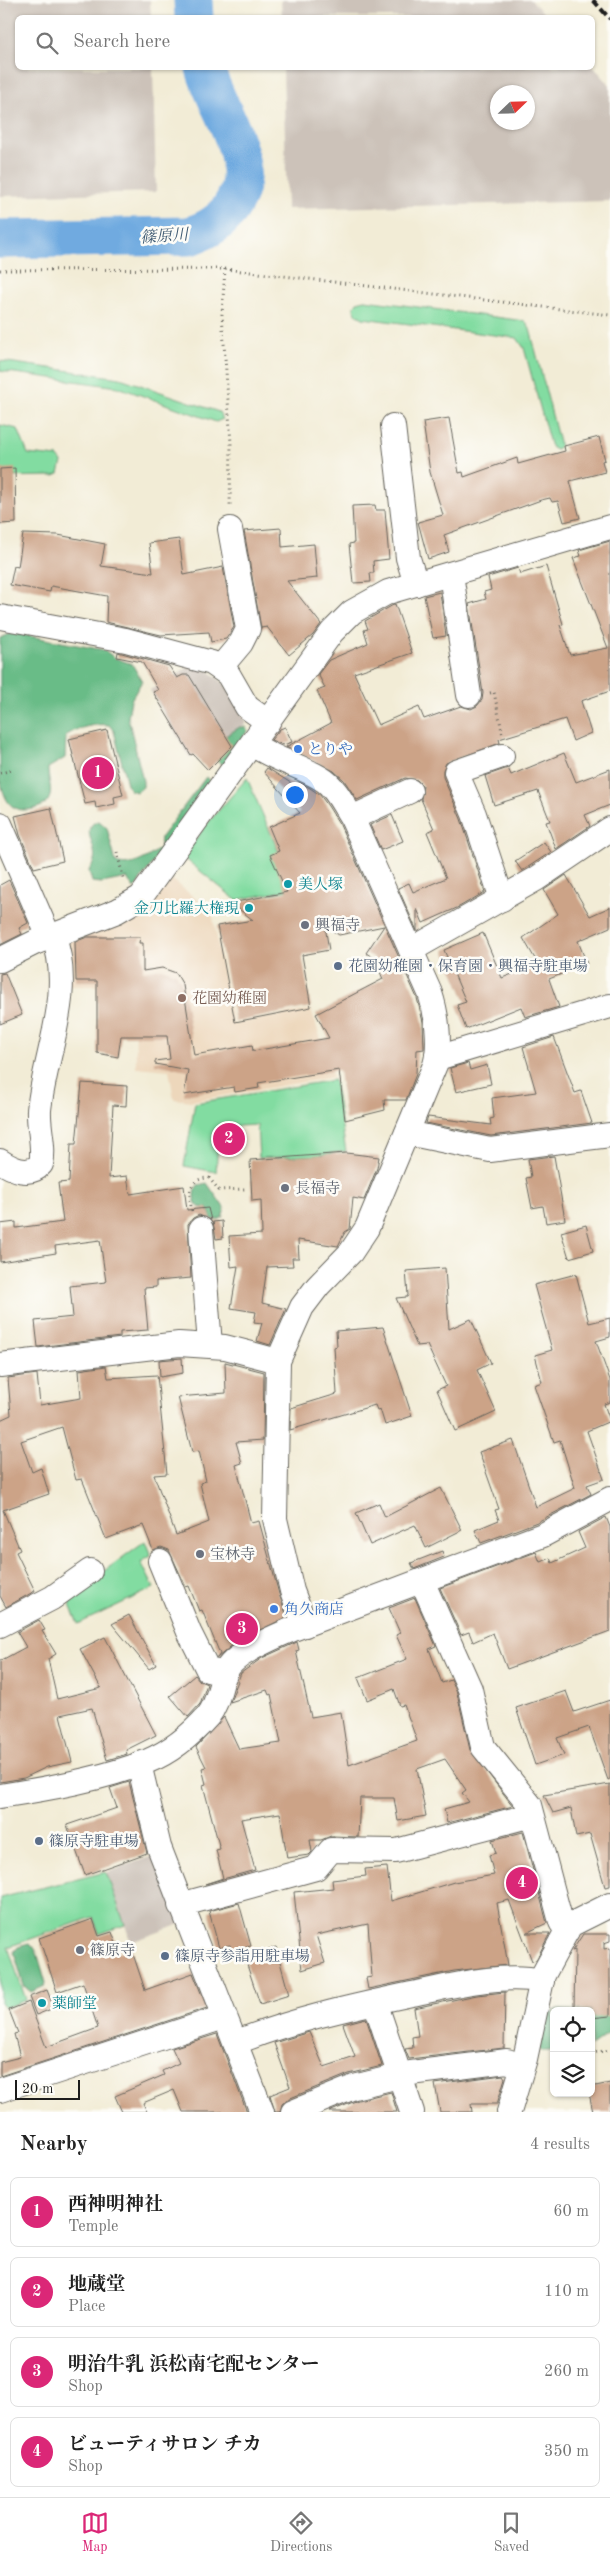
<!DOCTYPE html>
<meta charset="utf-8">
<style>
body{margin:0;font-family:"Old Standard TT","Noto Serif JP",serif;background:#f2f2f2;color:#222}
.controls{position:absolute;right:15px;bottom:15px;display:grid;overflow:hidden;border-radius:8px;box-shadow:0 1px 4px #0004}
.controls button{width:45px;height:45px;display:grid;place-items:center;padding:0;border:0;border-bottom:1px solid #e0e0e0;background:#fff;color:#222;font:25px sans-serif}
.compass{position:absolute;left:490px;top:85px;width:45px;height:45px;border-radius:50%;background:#fff;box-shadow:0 1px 4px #0004;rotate:67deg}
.scale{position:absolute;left:15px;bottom:12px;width:65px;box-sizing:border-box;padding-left:5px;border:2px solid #1c1c1c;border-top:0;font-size:14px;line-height:18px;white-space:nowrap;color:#1c1c1c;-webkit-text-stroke:4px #fdfcf7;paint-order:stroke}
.you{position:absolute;left:294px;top:794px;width:18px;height:18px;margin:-12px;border:4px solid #fff;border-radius:50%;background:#1a73e8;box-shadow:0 0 0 8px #1a73e833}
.badge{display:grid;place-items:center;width:32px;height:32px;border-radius:50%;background:#db2777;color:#fff;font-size:16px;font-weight:700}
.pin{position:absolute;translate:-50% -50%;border:2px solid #fff;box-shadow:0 1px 5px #0006}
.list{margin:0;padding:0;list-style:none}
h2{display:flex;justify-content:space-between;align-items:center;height:65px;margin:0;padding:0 20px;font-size:21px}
h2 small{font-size:16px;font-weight:400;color:#767676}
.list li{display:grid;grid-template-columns:32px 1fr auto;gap:15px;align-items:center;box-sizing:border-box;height:70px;margin:0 10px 10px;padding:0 10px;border:1px solid #e0e0e0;border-radius:8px}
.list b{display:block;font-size:19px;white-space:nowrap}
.list p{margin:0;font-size:16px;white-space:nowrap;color:#767676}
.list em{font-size:16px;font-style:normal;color:#767676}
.icon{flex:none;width:28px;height:28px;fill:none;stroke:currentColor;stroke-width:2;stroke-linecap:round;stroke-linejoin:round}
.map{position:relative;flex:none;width:610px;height:2112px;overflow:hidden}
.search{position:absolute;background:#fff;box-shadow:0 1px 4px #0004;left:15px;right:15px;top:15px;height:55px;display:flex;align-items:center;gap:12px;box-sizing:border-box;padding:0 18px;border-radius:8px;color:#767676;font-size:19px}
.sheet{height:385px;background:#fff}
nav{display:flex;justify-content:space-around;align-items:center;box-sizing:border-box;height:70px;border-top:1px solid #e0e0e0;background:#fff;font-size:14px;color:#767676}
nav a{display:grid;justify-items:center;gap:2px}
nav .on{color:#db2777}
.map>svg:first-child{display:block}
.built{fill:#edd7bb}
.industrial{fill:#ccc2b9;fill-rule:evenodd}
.green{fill:#82dca1;stroke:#4f7c5e}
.forest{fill:#69bc87;stroke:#426c52}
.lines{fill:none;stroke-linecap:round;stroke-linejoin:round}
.river{stroke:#6faae0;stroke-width:39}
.building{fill:#cca387}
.minor-casing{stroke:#67655d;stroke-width:26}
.path{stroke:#67655d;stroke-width:3;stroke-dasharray:1 4;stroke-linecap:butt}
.minor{stroke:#fff;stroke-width:24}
.rail{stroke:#1c1c1c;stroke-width:4;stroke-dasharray:8 4;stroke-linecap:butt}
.shop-dot{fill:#3f7fe0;stroke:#fdfcf7;stroke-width:2}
.culture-dot{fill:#0f9aa8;stroke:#fdfcf7;stroke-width:2}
.worship-dot{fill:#6b7280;stroke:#fdfcf7;stroke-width:2}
.service-dot{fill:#5c6f8a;stroke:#fdfcf7;stroke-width:2}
.education-dot{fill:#8d6e63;stroke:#fdfcf7;stroke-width:2}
.labels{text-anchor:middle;stroke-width:5;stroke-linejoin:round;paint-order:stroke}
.shop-label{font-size:15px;fill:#366cbe;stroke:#fdfcf7;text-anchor:start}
.culture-label{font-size:15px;fill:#0d838f;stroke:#fdfcf7;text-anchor:start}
.worship-label{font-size:15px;fill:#5b616d;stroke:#fdfcf7;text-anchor:start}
.service-label{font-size:15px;fill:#4e5e75;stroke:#fdfcf7;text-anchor:start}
.education-label{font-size:15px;fill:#785e54;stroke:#fdfcf7;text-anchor:start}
.water-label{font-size:16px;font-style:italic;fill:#415c74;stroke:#fdfcf7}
</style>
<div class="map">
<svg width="610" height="2112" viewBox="0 0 610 2112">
<rect width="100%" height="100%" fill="#fdfcf7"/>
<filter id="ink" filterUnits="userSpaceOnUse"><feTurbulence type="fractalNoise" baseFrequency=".02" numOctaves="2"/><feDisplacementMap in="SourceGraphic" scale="10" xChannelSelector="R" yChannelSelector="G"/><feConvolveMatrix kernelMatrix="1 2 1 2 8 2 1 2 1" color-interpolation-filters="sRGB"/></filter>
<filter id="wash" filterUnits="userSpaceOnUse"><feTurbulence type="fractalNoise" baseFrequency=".0096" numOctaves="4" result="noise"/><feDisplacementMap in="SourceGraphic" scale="20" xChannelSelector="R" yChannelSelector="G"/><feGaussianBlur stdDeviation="1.12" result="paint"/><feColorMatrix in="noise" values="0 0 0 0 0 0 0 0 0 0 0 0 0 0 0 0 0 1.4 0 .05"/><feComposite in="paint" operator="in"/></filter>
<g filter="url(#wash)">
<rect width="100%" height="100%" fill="#f2ecd6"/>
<!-- built -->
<polygon class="built" points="169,877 212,912 233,1024 311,1009 333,1077 192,1101 174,1099 169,1070 136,1067 135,986 66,986 64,942"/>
<!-- industrial -->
<g class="industrial">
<polygon points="0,0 150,0 151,17 18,18 18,68 153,68 156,192 0,196"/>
<polygon points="281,0 531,0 547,17 282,17"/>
<path d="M593,66L610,85V201L287,209L283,68ZM528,92V122H498V92Z"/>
<polygon points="191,666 209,671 227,686 247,723 190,758 150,690"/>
<polygon points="155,1855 181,1924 131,1942 106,1873"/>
</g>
<!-- green -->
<g class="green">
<polygon points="365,300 525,321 530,329 560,446 557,449 552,448 550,444 524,348 517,338 363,318 356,314 354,307 357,302"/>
<polygon points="0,361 120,378 219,412 223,419 216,422 118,387 0,371"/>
<polygon points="0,425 18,429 28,454 58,457 62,462 59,474 54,476 0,477"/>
<polygon points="247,778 283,862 305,887 236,900 183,857 206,825"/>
<polygon points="334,1080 346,1151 319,1155 259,1158 257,1125 219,1127 216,1172 184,1166 195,1103"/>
<polygon points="145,1541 151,1556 141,1562 154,1588 78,1624 67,1598"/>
<polygon points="106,1872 125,1925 99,1934 93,1917 8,1947 26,2000 4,2008 0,2003 0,1898"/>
</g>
<!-- forest -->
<g class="forest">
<path d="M13,633L104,650L115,658L132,664L142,681L131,700L128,717L143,781V787L137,792L130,790L127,784L114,731L109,725C97,723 75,728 66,736L65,758L48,768C47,778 55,793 47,802C44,806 37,808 33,809C9,814 5,799 0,780V638Z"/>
<polygon points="240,727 245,727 248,730 224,764 221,764 210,754 211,745"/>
<path d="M206,777L211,782L134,889L127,878L102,883L92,882L89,871C90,867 94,864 94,860C98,846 78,827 99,821L107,828L116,863C131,869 149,857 160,848L161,837Z"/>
<path d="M207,1183L225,1209L222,1218L217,1220L212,1219L208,1208L199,1207C192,1201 193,1191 198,1185Z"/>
<polygon points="29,1944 36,1949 46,1983 45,1986 31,1992 24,1986 14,1952 18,1947"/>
<polygon points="557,2010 610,2011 610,2033 591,2046 591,2011 554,2011 554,2051 542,2051 537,2046 544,2015"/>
</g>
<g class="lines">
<!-- river -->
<g class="river">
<polyline points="193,0 194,18"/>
<path d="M0,239L189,236C209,230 224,221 234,202C258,159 216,109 205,68"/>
</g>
</g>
<g id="blocks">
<!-- building -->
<g class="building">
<polygon points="449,418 459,473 463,472 464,477 517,458 518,464 565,451 564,446 599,437 605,460 602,461 605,472 570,481 580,518 564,522 558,501 552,502 550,498 541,500 444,535 449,552 428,559 418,522 443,515 430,472 423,422"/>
<polygon points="15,468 16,523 0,524 0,469"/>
<polygon points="375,505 376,510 385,510 389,559 373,561 374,573 370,573 371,582 353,583 349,544 354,543 352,506"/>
<polygon points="281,528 282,547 314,544 317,578 287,581 321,624 313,635 289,655 267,627 261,628 244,531"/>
<polygon points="23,534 58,535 105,544 101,566 153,573 149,543 179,539 184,575 223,567 234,627 226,639 211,642 209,632 161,635 106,622 107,596 51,586 50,592 10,585 14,566 18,567"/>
<polygon points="610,541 610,691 581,701 591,733 573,741 565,719 499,739 500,743 446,763 443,770 443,777 461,819 485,892 459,907 423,923 417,909 417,931 398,888 409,883 413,892 446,878 427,832 434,829 421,799 423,786 417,780 405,778 357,800 344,780 334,771 286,747 331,723 317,691 325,688 318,674 329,660 368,643 364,630 368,629 365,621 395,604 412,653 354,673 378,725 419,707 424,719 461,706 471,709 477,706 482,700 483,693 469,604 486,599 484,592 491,590 488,577 518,568 520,574 546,566 563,624 560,625 570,655 608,648 573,558 581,556 579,550"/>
<polygon points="440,592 446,636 433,638 424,596"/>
<polygon points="118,652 169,666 177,678 183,675 189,675 232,746 208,770 193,754 191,755 153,692 158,690 142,662 117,657"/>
<polygon points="285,727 292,742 283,745 271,740 280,729"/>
<polygon points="107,730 123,795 114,797 115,804 96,808 95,802 85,804 69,739"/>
<polygon points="564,753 576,782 610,769 610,805 585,815 590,826 556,849 546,822 550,821 538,791 494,805 485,776 508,768 511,775"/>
<polygon points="267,768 294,785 298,782 310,788 320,795 328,806 340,825 417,998 423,1022 424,1049 417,1050 416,1074 406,1100 384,1100 385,1110 345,1120 339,1070 258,1083 259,1088 235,1092 234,1087 184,1095 188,1070 155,1064 155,1061 170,1059 167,1036 121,1036 118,1057 97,1053 97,981 76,981 75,942 87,937 140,937 139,943 143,943 143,971 162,968 176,973 183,985 194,1055 252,1045 253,1051 329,1038 316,1014 383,979 374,958 366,953 384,926 339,935 325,926 329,950 302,955 311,1007 235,1022 217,926 253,920 231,903 287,892 270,855 279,851 269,827 300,813 264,772"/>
<polygon points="51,808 63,861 34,868 20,835 15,816"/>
<polygon points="392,815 403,841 381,850 370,825"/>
<polygon points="544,842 551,852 522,871 515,861"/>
<polygon points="566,875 590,916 610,907 610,927 578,941 587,964 549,979 559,1007 525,1017 521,1007 466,1029 457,1005 466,1002 444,950 483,933 502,978 538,964 523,938 558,914 544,890"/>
<polygon points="9,880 28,923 19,928 22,934 0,945 0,885"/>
<polygon points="5,973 22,1015 0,1024 0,974"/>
<polygon points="554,1037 575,1093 581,1091 592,1123 491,1136 426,1123 428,1117 491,1125 490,1119 494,1118 492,1098 536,1092 523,1047"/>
<polygon points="468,1063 470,1070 487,1065 491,1084 456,1092 450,1068"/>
<polygon points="82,1083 127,1086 126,1106 113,1105 109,1178 127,1176 130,1194 184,1186 187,1210 208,1208 211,1220 199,1215 193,1218 188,1224 191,1278 156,1281 156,1287 144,1288 148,1330 120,1332 120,1337 38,1347 35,1321 73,1317 70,1286 106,1282 100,1240 55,1246 56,1253 0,1262 0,1224 16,1222 16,1228 63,1222 58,1183 69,1182 71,1144 76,1144"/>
<polygon points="346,1153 379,1157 377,1168 364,1200 353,1198 350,1229 345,1232 338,1246 298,1240 299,1258 292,1258 293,1266 267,1267 262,1303 286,1309 270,1345 257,1341 262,1323 254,1322 256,1312 231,1308 238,1266 231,1267 229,1236 262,1234 261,1200 252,1201 250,1160"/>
<polygon points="554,1156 565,1220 546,1223 543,1206 532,1208 526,1178 531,1177 528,1159"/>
<polygon points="222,1221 223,1238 216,1239 213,1222"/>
<polygon points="586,1225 593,1251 569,1258 561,1232"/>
<polygon points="445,1268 449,1329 471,1319 491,1363 477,1370 496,1412 455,1431 437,1390 446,1386 427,1345 417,1346 396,1298 407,1297 408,1295 406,1271"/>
<polygon points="576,1274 589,1323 610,1318 610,1337 596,1341 610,1380 610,1402 604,1404 610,1421 587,1431 604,1479 587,1485 591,1494 537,1522 481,1543 475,1530 499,1520 495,1510 499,1509 479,1452 513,1440 536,1507 575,1488 560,1440 554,1442 534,1385 542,1382 535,1355 552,1350 534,1285"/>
<polygon points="383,1327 412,1416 385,1425 380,1409 377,1410 375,1405 290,1430 291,1408 337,1394 334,1347 337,1346 336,1331"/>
<polygon points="182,1358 183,1373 160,1377 159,1360"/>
<polygon points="225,1362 264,1372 263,1440 236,1442 242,1463 236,1465 251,1523 259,1521 279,1594 287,1617 239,1640 217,1658 220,1654 202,1610 199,1611 189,1586 186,1587 169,1550 161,1547 153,1550 143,1525 106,1539 82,1479 76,1480 62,1427 21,1441 32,1472 41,1468 49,1494 3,1510 20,1550 16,1552 35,1591 6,1607 0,1596 0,1420 11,1415 8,1378 37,1374 40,1405 81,1398 79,1370 106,1366 108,1378 157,1375 167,1474 154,1475 176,1535 209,1522 200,1483 206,1481 199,1451 192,1452 178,1397 226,1393"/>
<polygon points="441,1488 462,1530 426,1548 415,1525 370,1545 356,1513 379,1503 385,1517"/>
<polygon points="606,1517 610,1527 610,1631 507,1669 493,1633 473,1642 469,1632 461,1635 440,1588 536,1552 540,1562 550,1558 552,1563 585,1548 578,1532"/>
<polygon points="442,1551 444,1557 414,1569 411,1563"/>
<polygon points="415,1598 436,1646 429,1649 442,1683 451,1680 457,1693 470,1750 513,1806 447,1823 444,1809 469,1802 462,1793 466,1790 445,1759 417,1769 426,1816 398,1821 394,1798 360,1798 358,1837 331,1836 321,1840 310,1840 312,1852 309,1855 287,1858 280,1813 241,1819 255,1870 205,1884 223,1878 216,1850 220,1849 203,1785 206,1784 202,1768 206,1767 196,1747 224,1717 239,1749 281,1743 271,1694 269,1695 267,1690 230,1702 241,1673 262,1658 297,1642 299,1650 296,1651 311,1717 341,1712 349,1765 417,1741 404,1705 400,1706 394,1689 367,1700 358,1678 407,1659 396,1635 400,1633 389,1608"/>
<polygon points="129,1615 156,1665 149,1669 112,1624"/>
<polygon points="39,1620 45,1630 42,1631 56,1654 48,1659 57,1699 101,1688 80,1649 105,1637 156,1735 126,1750 127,1754 107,1760 92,1708 60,1715 72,1762 47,1767 24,1778 0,1782 0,1661 26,1647 17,1632"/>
<polygon points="195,1675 200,1681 207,1684 200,1704 188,1717 170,1696"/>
<polygon points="566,1691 574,1712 610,1700 610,1779 608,1780 589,1727 557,1738 564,1755 535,1765 516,1708"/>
<polygon points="129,1782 147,1853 85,1875 67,1825 117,1808 110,1788"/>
<polygon points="610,1784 610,1886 605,1887 590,1834 576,1837 571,1808 553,1813 544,1795"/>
<polygon points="523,1832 547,1923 526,1933 550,1933 536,1960 532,1961 509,1900 497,1903 508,1965 454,1971 368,1989 366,1978 372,1977 368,1924 316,1935 325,1963 302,1970 294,1892 333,1888 332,1880 366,1876 365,1869 387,1867 391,1901 454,1882 494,1875 489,1855 496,1853 492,1840"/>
<polygon points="239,1903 251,1946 231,1951 230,1945 219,1948 209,1911"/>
<polygon points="93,1919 99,1936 112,1932 119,1952 131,1948 145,1990 193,1973 207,2008 0,2076 0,2062 20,2057 14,2034 18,2033 9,2010 29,2002 46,2047 98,2028 83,1983 57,1992 39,1938"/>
<polygon points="583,1934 610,1934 610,1941 604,1943 604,1949 610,1948 610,2016 591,2018 591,2010 574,2009 575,1950 572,1951"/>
<polygon points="276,1947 289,1995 260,2004 244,1956"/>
<polygon points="47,1990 54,2008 36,2015 29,1997"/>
<polygon points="505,1992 504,2048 409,2059 405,2049 413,2048 412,2037 418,2036 414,2008 477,1995"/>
<polygon points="366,2018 382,2066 349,2074 288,2099 282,2104 280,2112 275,2112 270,2095 290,2087 274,2043 309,2032 324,2067 355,2057 343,2024"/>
<polygon points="217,2034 247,2112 183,2112 174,2090 143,2103 147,2112 122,2112 115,2096 164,2075 162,2071 179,2063 172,2048"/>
<polygon points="503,2075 505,2078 497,2104 471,2104 472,2112 440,2112 435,2084"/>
<polygon points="610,2083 610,2112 593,2112 589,2093 591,2093 591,2087"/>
<polygon points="391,2092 397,2112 329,2112 358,2100"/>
</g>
</g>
</g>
<g filter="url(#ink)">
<use href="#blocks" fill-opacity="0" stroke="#67655d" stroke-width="1"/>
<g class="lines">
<defs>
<g id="minor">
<polyline points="393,426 408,558 416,584"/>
<polyline points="451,574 469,695"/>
<polyline points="0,617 126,640 212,663 228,674 247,707 268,722"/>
<polyline points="220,668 241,643 248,629 230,529"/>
<path d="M252,744C276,761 304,766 325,781C337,790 344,806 352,818L430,993C437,1014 441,1044 435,1065L367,1228L351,1252L318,1286L302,1307L278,1361L275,1519L292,1591L305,1625"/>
<polyline points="502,756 456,772 474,814 502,899"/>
<polyline points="352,818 410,791"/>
<polyline points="0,824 49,937"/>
<polyline points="411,950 536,879 610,829"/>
<polyline points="0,960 34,943 117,911 141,897 332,632 352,612 388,592 610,527"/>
<polyline points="437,1055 444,1056 610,1006"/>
<polyline points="407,1133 490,1150 610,1135"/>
<path d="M0,1161C12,1169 30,1177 41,1164C45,1147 38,1128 39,1110C45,1053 75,992 53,935"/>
<polyline points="201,1229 210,1345"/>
<polyline points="0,1365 179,1344 225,1347 278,1361"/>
<polyline points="160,1561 189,1632 208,1670 225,1674"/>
<polyline points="422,1581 470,1689 483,1747 530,1805 561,1922 567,1931"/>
<polyline points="0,1625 52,1598 90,1571"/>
<polyline points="139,1764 159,1847 262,2112"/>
<path d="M0,1796C46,1789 104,1779 148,1761C170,1752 192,1734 208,1716C219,1702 219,1686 226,1671C234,1653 275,1637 293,1629L543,1535L610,1499"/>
<polyline points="180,1905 316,1868 331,1850 396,1851 532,1815"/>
<polyline points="375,2002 412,2112"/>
<path d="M235,2043C288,2021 351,2007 407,1995C447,1987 502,1972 542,1981"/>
<polyline points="0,2090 224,2017"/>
<polyline points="293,2112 354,2087 411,2073 507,2061 522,2066"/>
<polyline points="509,2112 525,2059 543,1975 570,1925 610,1905"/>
</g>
</defs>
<!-- minor casing -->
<use href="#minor" class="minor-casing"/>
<!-- path -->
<g class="path">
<polyline points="225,269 222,314 231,443 230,508"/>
<polyline points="0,270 225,269 610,315"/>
<polyline points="490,693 494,692 503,736"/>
<polyline points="0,773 13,770"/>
<polyline points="117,852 124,881"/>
<path d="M192,1211C188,1194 188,1178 209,1178L219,1190L245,1189"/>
<polyline points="591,2053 610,2050"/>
</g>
<!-- minor -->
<use href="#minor" class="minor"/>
<!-- rail -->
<polyline class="rail" points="593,0 610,19"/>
</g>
</g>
<!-- markers -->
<g class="shop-dot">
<circle cx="298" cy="749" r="5"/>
<circle cx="274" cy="1609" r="5"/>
</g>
<g class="culture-dot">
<circle cx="288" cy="884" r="5"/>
<circle cx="249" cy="908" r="5"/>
<circle cx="42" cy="2003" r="5"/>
</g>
<g class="worship-dot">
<circle cx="305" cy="925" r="5"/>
<circle cx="285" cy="1188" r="5"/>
<circle cx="200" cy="1554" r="5"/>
<circle cx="80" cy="1950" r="5"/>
</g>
<g class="service-dot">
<circle cx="338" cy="966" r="5"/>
<circle cx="39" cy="1841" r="5"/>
<circle cx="165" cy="1956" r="5"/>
</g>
<circle class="education-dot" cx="182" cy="998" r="5"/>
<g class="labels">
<!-- shop labels -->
<g class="shop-label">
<text x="308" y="754">とりや</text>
<text x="284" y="1614">角久商店</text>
</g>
<!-- culture labels -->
<g class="culture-label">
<text x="298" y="889">美人塚</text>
<text x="239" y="913" text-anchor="end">金刀比羅大権現</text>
<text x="52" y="2008">薬師堂</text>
</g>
<!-- worship labels -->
<g class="worship-label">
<text x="315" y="930">興福寺</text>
<text x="295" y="1193">長福寺</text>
<text x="210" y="1559">宝林寺</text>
<text x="90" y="1955">篠原寺</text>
</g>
<!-- service labels -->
<g class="service-label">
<text x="348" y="971">花園幼稚園・保育園・興福寺駐車場</text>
<text x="49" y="1846">篠原寺駐車場</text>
<text x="175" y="1961">篠原寺参詣用駐車場</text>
</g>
<!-- education labels -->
<g class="education-label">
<text x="192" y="1003">花園幼稚園</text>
</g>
<!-- water labels -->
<g class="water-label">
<text transform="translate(164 235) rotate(-4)" y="6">篠原川</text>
</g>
</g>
</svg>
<div class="controls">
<button><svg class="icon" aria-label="locate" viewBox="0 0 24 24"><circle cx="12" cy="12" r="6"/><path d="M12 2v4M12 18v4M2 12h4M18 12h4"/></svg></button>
<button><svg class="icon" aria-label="layers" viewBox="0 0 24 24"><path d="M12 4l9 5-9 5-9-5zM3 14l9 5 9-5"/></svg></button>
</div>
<svg class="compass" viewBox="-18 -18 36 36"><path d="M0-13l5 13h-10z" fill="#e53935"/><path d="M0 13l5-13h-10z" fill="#767676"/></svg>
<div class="scale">20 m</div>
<div class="you"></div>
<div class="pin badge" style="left:98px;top:773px">1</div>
<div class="pin badge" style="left:229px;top:1139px">2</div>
<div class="pin badge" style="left:242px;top:1629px">3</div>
<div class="pin badge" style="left:522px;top:1883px">4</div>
<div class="search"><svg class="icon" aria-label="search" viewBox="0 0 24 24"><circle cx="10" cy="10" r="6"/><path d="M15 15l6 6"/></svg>Search here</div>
</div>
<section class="sheet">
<h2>Nearby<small>4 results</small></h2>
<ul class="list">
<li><span class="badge">1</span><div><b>西神明神社</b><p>Temple</p></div><em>60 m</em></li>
<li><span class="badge">2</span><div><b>地蔵堂</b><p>Place</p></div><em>110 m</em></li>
<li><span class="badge">3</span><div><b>明治牛乳 浜松南宅配センター</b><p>Shop</p></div><em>260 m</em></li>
<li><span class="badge">4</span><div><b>ビューティサロン チカ</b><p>Shop</p></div><em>350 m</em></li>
</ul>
</section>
<nav>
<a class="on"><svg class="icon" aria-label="map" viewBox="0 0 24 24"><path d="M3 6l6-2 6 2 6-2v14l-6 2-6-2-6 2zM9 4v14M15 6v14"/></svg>Map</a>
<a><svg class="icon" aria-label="directions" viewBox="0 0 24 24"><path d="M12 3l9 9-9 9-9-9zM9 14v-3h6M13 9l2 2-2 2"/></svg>Directions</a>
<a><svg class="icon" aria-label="saved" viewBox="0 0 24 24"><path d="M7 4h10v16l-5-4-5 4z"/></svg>Saved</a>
</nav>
